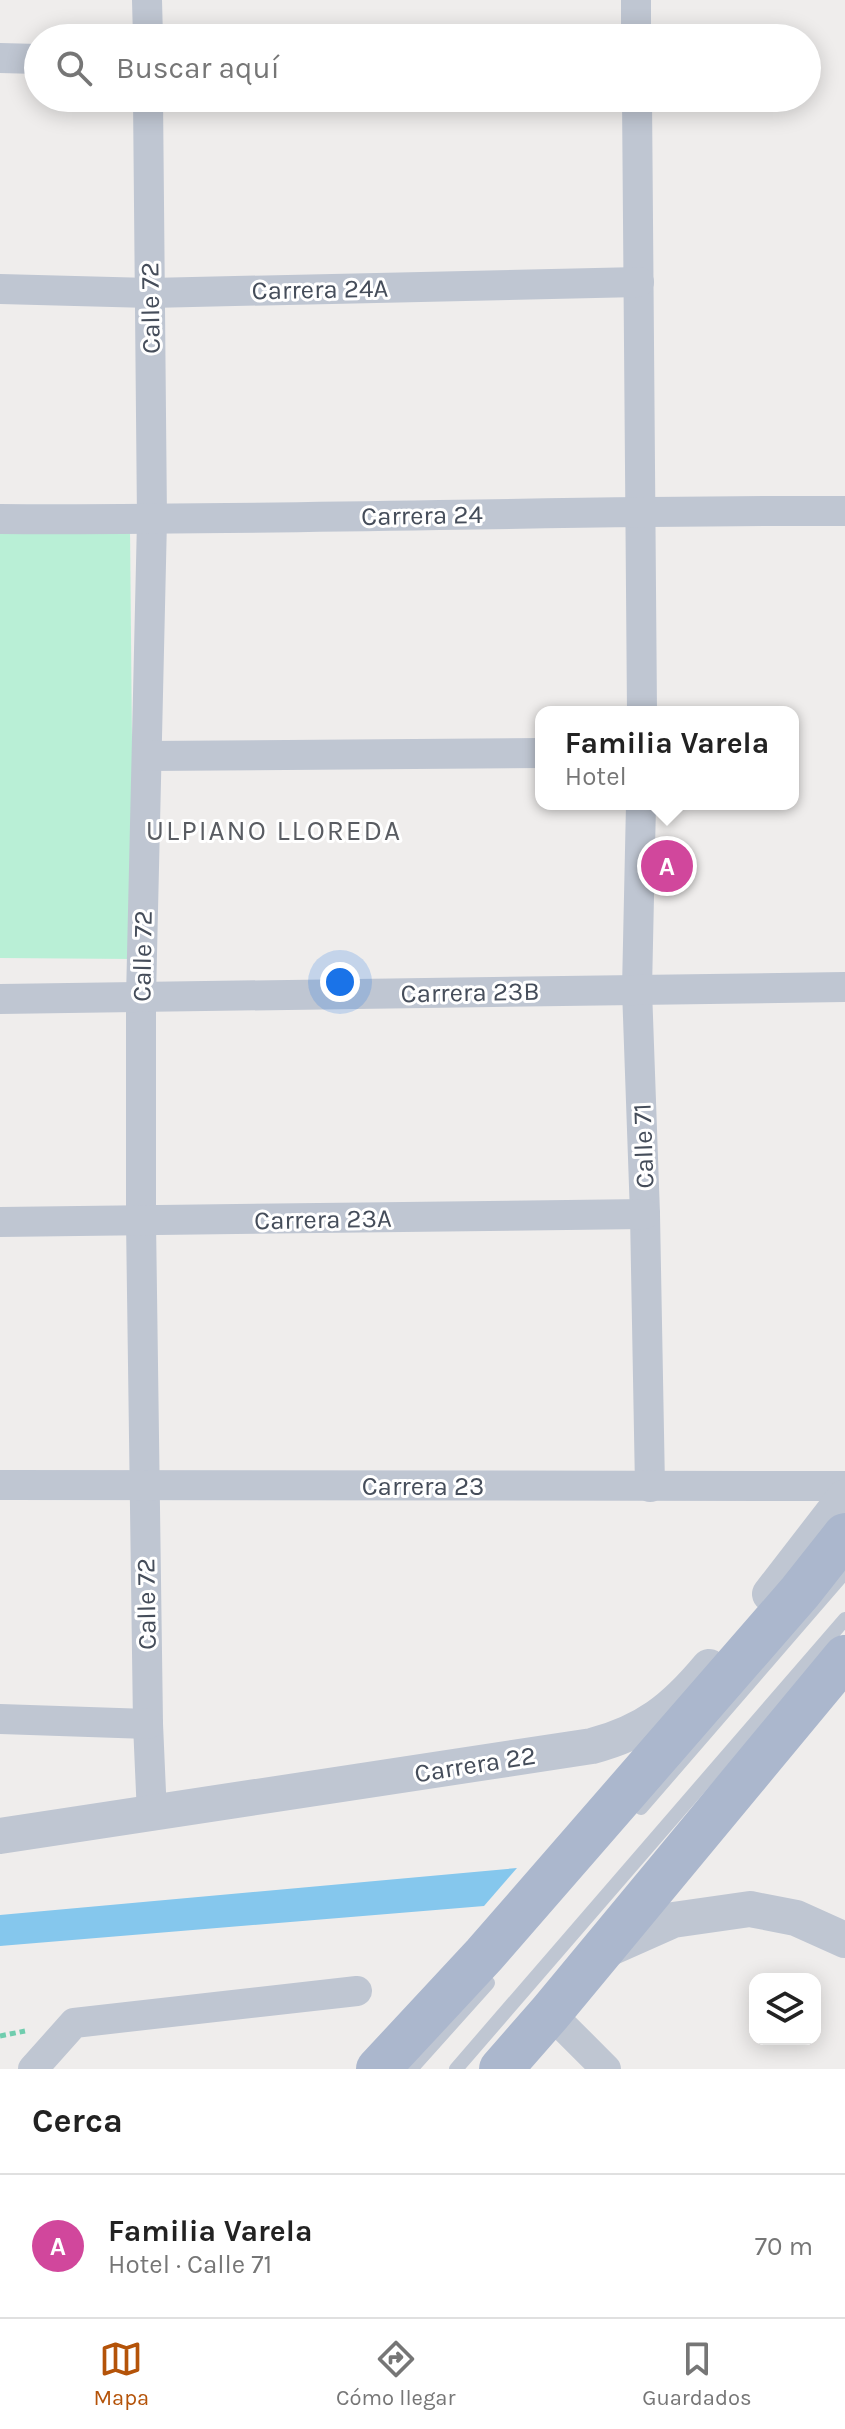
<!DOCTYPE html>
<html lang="es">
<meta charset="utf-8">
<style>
body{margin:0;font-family:Karla,sans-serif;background:#f6f6f6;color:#222}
.controls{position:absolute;right:24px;bottom:24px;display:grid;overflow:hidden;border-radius:16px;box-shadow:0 4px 20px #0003}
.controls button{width:72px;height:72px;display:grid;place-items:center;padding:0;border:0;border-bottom:2px solid #e0e0e0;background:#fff;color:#222;font:40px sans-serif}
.you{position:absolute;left:340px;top:982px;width:28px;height:28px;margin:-20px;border:6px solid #fff;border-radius:50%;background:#1a73e8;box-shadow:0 0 0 12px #1a73e833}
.badge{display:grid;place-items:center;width:52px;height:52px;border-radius:50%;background:#b45309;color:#fff;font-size:26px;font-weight:700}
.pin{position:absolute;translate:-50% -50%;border:4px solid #fff;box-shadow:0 2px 8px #0006}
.popup{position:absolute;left:535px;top:706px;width:264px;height:104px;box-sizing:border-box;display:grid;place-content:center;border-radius:16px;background:#fff;filter:drop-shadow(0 2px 6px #0005);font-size:26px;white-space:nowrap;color:#767676}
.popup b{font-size:30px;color:#222}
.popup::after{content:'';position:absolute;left:50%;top:100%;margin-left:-16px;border:16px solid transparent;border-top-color:#fff}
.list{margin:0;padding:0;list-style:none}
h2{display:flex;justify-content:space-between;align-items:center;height:104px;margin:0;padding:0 32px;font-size:34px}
h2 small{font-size:26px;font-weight:400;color:#767676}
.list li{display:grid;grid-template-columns:52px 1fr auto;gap:24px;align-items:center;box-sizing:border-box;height:144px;padding:0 32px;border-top:2px solid #e0e0e0}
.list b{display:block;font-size:30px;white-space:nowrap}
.list p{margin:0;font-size:26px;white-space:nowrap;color:#767676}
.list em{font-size:26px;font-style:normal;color:#767676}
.icon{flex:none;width:44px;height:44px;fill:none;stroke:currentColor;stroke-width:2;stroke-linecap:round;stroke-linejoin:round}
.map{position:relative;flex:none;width:845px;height:2069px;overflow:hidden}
.search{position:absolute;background:#fff;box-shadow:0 4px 20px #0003;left:24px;right:24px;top:24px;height:88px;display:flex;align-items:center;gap:20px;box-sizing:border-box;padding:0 28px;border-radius:44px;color:#767676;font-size:30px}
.sheet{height:248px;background:#fff}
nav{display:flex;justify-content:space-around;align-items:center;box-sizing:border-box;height:112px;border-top:2px solid #e0e0e0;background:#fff;font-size:22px;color:#767676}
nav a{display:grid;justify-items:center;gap:4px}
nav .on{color:#b45309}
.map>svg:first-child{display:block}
.green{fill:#b9efd6}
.water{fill:#85c7ed}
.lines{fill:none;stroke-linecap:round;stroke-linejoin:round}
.path{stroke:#70cdae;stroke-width:5;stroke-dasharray:6 4;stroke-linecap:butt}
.service{stroke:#bfc6d2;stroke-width:14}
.minor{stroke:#bfc6d2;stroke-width:30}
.tertiary{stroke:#bfc6d2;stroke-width:36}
.primary{stroke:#abb7cd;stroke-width:44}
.labels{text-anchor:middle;stroke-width:6;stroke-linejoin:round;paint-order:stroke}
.street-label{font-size:26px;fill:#454d5a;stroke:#fff}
.neighbourhood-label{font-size:28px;letter-spacing:2px;fill:#595c62;stroke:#fff}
</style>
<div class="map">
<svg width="845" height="2069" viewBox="0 0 845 2069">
<rect width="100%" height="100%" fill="#efedec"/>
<!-- green -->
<polygon class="green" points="0,527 130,527 134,959 0,958"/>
<!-- water -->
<polygon class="water" points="517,1868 484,1906 0,1946 0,1915"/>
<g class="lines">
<!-- path -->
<polyline class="path" points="0,2036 25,2031"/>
<!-- service -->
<g class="service">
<polyline points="641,1808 845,1572"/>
<polyline points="411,2069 488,1983"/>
<polyline points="456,2069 845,1619"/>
</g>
<!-- minor -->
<g class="minor">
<polyline points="147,0 148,38"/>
<polyline points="636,0 636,38"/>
<polyline points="0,58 38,59"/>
<polyline points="148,98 152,520 141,998 141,1221 148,1724 152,1815"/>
<polyline points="637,98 642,712"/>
<polyline points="0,289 150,293 639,282"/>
<path d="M0,519C282,521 563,510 845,511"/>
<polyline points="147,756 541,753"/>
<polyline points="641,804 637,989 645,1214 650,1487"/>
<polyline points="0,999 845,987"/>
<polyline points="0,1222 645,1214"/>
<polyline points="0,1485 845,1486"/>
<polyline points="0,1719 148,1724"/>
<polyline points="550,2013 606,2069"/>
<polyline points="33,2069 74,2023 357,1991"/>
</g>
<!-- tertiary -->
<g class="tertiary">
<polyline points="770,1594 845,1497"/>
<path d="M0,1836L592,1746C645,1732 674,1709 709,1667"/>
<polyline points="601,1952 673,1920 750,1909 796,1918 845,1940"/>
</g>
<!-- primary -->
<g class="primary">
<polyline points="378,2069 484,1955 800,1592 845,1535"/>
<polyline points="501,2069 550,2013 845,1657"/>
</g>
</g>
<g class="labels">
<!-- street labels -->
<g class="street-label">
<text transform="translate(320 289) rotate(-1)" y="9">Carrera 24A</text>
<text transform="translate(150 308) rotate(-91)" y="9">Calle 72</text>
<text transform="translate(422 515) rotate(-1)" y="9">Carrera 24</text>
<text transform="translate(142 956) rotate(-89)" y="9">Calle 72</text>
<text transform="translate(470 992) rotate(-1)" y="9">Carrera 23B</text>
<text transform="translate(643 1146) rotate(-92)" y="9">Calle 71</text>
<text transform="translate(323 1219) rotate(-1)" y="9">Carrera 23A</text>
<text x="423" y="1495">Carrera 23</text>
<text transform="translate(146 1604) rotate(-91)" y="9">Calle 72</text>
<text transform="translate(475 1764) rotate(-9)" y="9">Carrera 22</text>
</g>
<!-- neighbourhood labels -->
<g class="neighbourhood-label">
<text x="274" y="840">ULPIANO LLOREDA</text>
</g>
</g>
</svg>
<div class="controls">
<button><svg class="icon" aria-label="layers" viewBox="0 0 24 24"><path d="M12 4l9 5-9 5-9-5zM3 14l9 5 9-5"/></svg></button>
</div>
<div class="you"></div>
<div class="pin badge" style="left:667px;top:866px;background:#d1479c">A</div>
<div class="popup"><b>Familia Varela</b>Hotel</div>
<div class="search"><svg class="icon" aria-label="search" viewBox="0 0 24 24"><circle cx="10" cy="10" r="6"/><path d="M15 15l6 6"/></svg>Buscar aquí</div>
</div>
<section class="sheet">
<h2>Cerca<small></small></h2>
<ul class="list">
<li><span class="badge" style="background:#d1479c">A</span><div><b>Familia Varela</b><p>Hotel · Calle 71</p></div><em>70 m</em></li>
</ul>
</section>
<nav>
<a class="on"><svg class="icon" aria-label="map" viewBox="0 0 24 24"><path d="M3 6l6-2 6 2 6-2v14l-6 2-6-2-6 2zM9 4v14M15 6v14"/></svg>Mapa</a>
<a><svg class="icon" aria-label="directions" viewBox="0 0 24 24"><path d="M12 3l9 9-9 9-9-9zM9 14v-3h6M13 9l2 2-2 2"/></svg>Cómo llegar</a>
<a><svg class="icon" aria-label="saved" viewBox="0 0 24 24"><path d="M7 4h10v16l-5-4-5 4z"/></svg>Guardados</a>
</nav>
